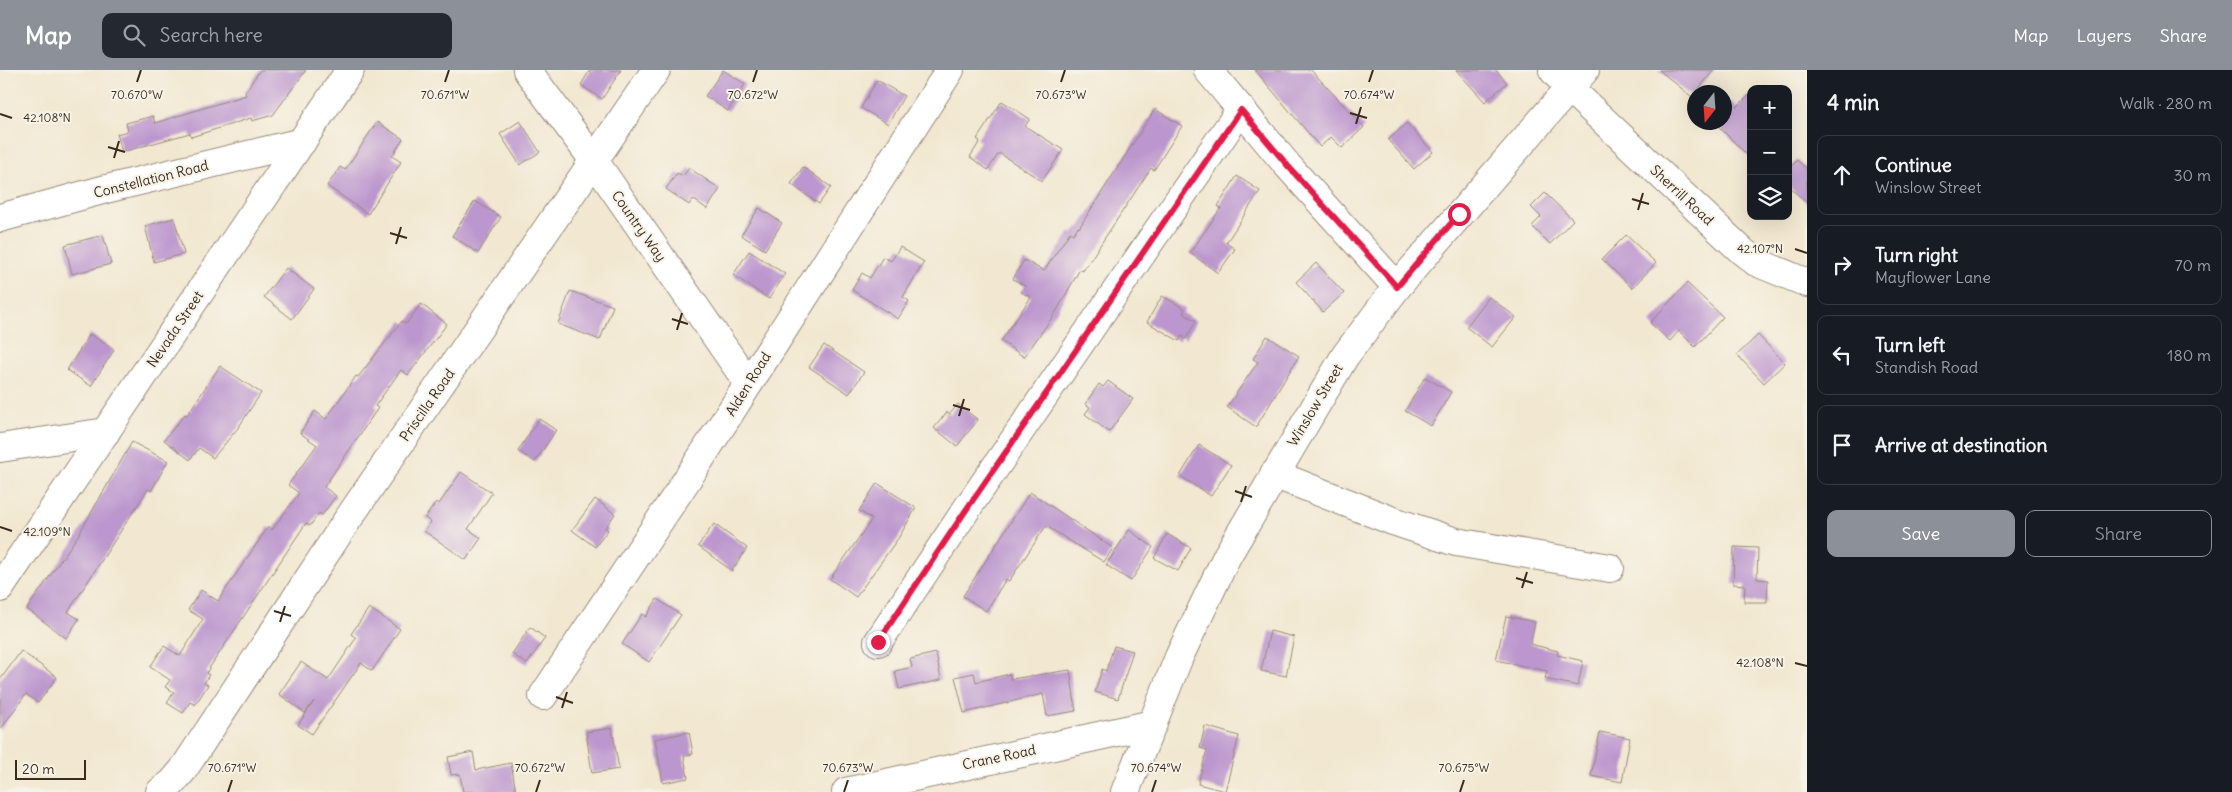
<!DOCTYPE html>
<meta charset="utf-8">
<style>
body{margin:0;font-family:Delius,sans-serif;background:#242831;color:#f1f3f6}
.controls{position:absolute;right:15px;top:15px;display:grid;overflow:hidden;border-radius:10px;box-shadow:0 5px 20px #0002}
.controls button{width:45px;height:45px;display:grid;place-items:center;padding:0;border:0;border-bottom:1px solid #363941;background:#171b24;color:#f1f3f6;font:25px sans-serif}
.compass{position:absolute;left:1687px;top:15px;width:45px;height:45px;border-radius:50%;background:#171b24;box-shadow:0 5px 20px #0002;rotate:197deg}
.scale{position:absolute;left:15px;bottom:12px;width:71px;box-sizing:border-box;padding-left:5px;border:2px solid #3b2a1e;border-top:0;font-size:14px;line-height:18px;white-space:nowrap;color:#3b2a1e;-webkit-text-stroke:4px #f7f3e8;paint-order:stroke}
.stop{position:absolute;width:15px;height:15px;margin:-11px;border:4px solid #e11d48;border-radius:50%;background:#fff}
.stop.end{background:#e11d48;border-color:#fff;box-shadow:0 1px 5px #0008}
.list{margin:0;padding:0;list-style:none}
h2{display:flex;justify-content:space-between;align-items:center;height:65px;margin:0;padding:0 20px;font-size:21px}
h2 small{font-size:16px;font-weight:400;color:#9ea1a6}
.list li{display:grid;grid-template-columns:32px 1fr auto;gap:15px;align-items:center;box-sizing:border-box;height:80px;margin:0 10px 10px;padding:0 10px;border:1px solid #363941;border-radius:10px}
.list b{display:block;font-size:19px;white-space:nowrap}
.list p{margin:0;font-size:16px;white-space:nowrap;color:#9ea1a6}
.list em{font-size:16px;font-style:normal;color:#9ea1a6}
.actions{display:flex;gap:10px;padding:15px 20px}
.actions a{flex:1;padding:11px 0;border:1px solid #8c9099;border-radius:10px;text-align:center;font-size:18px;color:#8c9099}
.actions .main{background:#8c9099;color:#fff}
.icon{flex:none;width:28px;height:28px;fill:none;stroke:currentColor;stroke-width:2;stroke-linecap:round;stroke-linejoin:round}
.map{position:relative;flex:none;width:1807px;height:722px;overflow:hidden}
header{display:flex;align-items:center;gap:30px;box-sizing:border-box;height:70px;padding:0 25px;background:#8c9099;color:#fff}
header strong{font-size:24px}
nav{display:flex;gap:28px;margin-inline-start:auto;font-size:18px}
.search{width:350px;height:45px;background:#242831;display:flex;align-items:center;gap:12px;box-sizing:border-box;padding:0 18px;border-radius:10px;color:#9ea1a6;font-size:19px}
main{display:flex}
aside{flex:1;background:#171b24}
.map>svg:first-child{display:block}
.building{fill:#bc96ce}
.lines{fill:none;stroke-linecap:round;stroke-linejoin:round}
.minor-casing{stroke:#968978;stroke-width:30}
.tertiary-casing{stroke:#968978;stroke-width:30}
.minor{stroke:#fff;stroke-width:28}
.tertiary{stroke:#fff;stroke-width:28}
.route{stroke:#e11d48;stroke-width:6}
.ticks{fill:none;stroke:#3b2a1e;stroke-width:2}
.labels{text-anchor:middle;stroke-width:4;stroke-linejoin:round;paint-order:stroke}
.street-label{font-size:14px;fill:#3b2a1e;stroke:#f7f3e8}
.ticks-label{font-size:12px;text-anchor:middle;fill:#3b2a1e;stroke:#f7f3e8;stroke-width:4;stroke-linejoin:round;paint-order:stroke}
</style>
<header>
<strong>Map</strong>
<div class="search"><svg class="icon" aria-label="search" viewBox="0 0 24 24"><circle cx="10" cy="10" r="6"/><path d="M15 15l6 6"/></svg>Search here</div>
<nav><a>Map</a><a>Layers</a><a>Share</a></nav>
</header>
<main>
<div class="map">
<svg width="1807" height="722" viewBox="0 0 1807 722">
<rect width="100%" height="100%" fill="#f7f3e8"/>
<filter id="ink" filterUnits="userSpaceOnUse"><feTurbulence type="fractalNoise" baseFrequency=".02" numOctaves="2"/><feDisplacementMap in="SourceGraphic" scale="10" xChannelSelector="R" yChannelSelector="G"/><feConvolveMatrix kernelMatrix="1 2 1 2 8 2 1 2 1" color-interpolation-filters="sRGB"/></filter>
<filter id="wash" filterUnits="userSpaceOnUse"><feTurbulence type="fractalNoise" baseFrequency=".0096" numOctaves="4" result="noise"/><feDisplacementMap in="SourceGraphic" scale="20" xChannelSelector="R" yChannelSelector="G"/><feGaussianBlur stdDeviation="1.12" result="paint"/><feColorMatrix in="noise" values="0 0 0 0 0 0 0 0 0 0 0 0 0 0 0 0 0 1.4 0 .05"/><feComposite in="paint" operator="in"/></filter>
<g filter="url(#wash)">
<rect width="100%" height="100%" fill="#f2e8d1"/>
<g id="blocks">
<!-- building -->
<g class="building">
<polygon points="260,0 306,0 273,45 252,51 251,48 191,67 190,63 122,82 117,64 128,61 126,53 153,46 155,53 246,25 245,22"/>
<polygon points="590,0 621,0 602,29 581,15"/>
<polygon points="723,0 745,14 728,41 705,26"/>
<polygon points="1255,0 1311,0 1364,57 1342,78 1331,67 1320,77"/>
<polygon points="1456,0 1496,0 1507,13 1485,32"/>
<polygon points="1659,0 1714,0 1692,27"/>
<polygon points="877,10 904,26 888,54 861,38"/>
<polygon points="1751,23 1751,89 1714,52 1724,52 1724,40 1732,32 1737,37"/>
<polygon points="1002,31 1030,49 1025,56 1063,80 1042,111 999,83 988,100 970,87 980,71 977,69"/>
<polygon points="1155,39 1182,56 1154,100 1151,98 1083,201 1080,199 1056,242 1024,287 1001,271 1031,227 1021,222 1025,216 1013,209 1024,190 1044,201 1070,162 1073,164 1078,157 1079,158"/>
<polygon points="520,51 540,82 520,95 500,64"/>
<polygon points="377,52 403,69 392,86 401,92 368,144 327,116 340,97 345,100"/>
<polygon points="1407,53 1433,82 1414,99 1388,70"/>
<polygon points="1797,90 1807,99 1807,133 1788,116 1788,100"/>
<polygon points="803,97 831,117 819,134 791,114"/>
<polygon points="689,98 720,119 707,139 693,129 689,135 666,119 677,103 683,106"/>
<polygon points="1237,106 1260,121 1226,173 1235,179 1218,203 1190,183 1221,138 1218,136"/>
<polygon points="1545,123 1573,150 1550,174 1532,156 1541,147 1531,137"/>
<polygon points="475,131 501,147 478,183 452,166"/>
<polygon points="759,138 782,153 765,180 741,165"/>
<polygon points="174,148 184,184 154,192 145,156"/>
<polygon points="103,165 111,194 72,204 65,175"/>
<polygon points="1626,165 1656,193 1632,218 1602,189"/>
<polygon points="900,177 924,192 903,227 909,231 898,249 852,220 862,203 870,208 883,187 891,191"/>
<polygon points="749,181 785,204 769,229 733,205"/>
<polygon points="1316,193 1344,223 1323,242 1296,212"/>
<polygon points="286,198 314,219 292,249 264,227"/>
<polygon points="1687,213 1723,247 1695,277 1679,261 1670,271 1650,253"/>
<polygon points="570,221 613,236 600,270 558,254"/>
<polygon points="1162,226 1185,239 1183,243 1196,251 1186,269 1182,266 1179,271 1147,252"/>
<polygon points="1489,227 1516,247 1492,277 1466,257"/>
<polygon points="421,234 447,254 408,305 401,300 375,336 378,338 324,417 336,426 322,445 319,443 310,456 306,453 206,603 209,605 204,613 208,615 195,635 190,632 183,643 167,633 174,622 165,617 170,610 150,597 164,576 180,586 203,549 188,540 201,520 218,531 268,457 272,460 299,423 288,415 317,375 300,363 315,341 326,349 356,306 358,307 402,251 406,254"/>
<polygon points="90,264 114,280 91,316 67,300"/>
<polygon points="1758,265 1785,293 1764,313 1737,285"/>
<polygon points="1267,266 1299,286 1256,357 1227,337 1258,292 1253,289"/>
<polygon points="824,275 864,302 849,324 809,297"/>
<polygon points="220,296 261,323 238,358 213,388 199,378 190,390 164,370 185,344 187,345"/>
<polygon points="1425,307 1451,322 1431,356 1405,341"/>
<polygon points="1108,311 1133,329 1109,362 1085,344 1090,337 1085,334 1099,314 1103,317"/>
<polygon points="958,334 978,350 957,376 934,358 947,342 950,344"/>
<polygon points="539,349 556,360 535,392 518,381"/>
<polygon points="132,372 168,391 151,421 148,419 68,542 79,549 66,568 27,539 79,464"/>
<polygon points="1199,375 1231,395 1211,426 1180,406"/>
<polygon points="461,402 492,423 468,459 481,468 466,490 424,461 431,452 425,448 436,432 439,434"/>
<polygon points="877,413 916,438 899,467 856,527 830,509 872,449 859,441"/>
<polygon points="1030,422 1113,478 1104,492 1046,456 1009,511 1006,509 986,541 963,526"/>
<polygon points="595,429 615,444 605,458 608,460 595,477 572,460"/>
<polygon points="714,454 747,478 732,501 698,476"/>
<polygon points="1129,460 1153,477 1131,511 1106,495"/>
<polygon points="1167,464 1191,478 1178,501 1154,488"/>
<polygon points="1734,477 1758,478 1757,509 1768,510 1767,532 1744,532 1745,515 1733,514"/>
<polygon points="657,529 681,545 649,592 622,574 642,544 646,547"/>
<polygon points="369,538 400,559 372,601 361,593 312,664 298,655 314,631 305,643 279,624 301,592 328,610 356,568 351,564"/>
<polygon points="1506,546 1535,552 1530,574 1558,581 1557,585 1583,591 1578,616 1545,609 1547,601 1496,590"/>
<polygon points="530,557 545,568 527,594 512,584"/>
<polygon points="1270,561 1294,567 1286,606 1261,601"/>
<polygon points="1114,576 1133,581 1118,629 1095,622 1102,599 1106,601"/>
<polygon points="21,581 57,607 38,633 26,624 0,660 0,610"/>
<polygon points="936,583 941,610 899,619 895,601 912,597 910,589"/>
<polygon points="1070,600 1076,641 1047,646 1043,624 964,643 955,607 974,603 976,612 1010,604 1011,609"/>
<polygon points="1205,656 1239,666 1225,721 1198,714 1207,680 1200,678"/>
<polygon points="612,658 619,699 592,703 586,662"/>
<polygon points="689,662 693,684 684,686 688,708 663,713 655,669"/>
<polygon points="1600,662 1630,668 1622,712 1591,706"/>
<polygon points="473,682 476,700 511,693 516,722 463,722 460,704 451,705 448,687"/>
</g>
</g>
</g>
<g filter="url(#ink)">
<use href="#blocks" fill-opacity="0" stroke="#968978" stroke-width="1"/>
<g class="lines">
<defs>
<g id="minor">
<polyline points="527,0 595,92 748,313"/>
<polyline points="1208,0 1288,96 1397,217"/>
<polyline points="1553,0 1569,18 1742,181 1756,192 1807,213"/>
<polyline points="0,148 106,119 302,72"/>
<polyline points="0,378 106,362"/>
<polyline points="1274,404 1393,451 1456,472 1610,498"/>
<polyline points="0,518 350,0"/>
<polyline points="878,572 966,440 1241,39"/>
<polyline points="543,626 690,405 950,0"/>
<polyline points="160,722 172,713 183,700 348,449 656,0"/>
<polyline points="846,722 1153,654"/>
</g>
<polyline id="tertiary" points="1125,722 1179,587 1227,486 1345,286 1397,217 1585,0"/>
</defs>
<!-- minor casing -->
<use href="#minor" class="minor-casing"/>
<!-- tertiary casing -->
<use href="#tertiary" class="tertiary-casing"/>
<!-- minor -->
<use href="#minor" class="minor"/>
<!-- tertiary -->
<use href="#tertiary" class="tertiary"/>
</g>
</g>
<g class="lines" filter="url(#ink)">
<!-- route -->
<polyline class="route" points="878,572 966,440 1241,40 1288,96 1397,217 1459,144"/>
</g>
<!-- ticks -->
<path class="ticks" d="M137,12L141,0M445,12L449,0M753,12L757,0M1061,12L1065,0M1369,12L1373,0M1350,43L1367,48M0,44L12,48M1356,54L1361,37M108,77L125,82M114,88L119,71M1632,129L1649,134M1638,140L1643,123M390,163L407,168M396,174L401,157M1795,179L1807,183M672,249L688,254M677,260L682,243M953,335L970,340M959,346L964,329M1235,421L1252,427M1241,432L1246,416M0,457L12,461M1516,508L1533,513M1522,518L1527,502M274,541L291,546M280,552L285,536M1795,593L1807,596M556,627L573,633M562,638L567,622M228,722L232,710M536,722L540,710M844,722L848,710M1152,722L1156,710M1460,722L1464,710"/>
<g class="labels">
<!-- street labels -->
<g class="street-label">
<text transform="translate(151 109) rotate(-14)" y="5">Constellation Road</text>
<text transform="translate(1682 125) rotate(43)" y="5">Sherrill Road</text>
<text transform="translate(639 156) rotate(55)" y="5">Country Way</text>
<text transform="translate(175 259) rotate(-56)" y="5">Nevada Street</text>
<text transform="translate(748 314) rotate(-58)" y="5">Alden Road</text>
<text transform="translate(427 335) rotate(-55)" y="5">Priscilla Road</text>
<text transform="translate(1315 335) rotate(-59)" y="5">Winslow Street</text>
<text transform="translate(999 687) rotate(-12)" y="5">Crane Road</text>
</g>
</g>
<g class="ticks-label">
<text x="137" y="29">70.670°W</text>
<text x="445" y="29">70.671°W</text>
<text x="753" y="29">70.672°W</text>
<text x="1061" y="29">70.673°W</text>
<text x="1369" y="29">70.674°W</text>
<text x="47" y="52">42.108°N</text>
<text x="1760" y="183">42.107°N</text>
<text x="47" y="466">42.109°N</text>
<text x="1760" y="597">42.108°N</text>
<text x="232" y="702">70.671°W</text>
<text x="540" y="702">70.672°W</text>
<text x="848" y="702">70.673°W</text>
<text x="1156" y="702">70.674°W</text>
<text x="1464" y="702">70.675°W</text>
</g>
</svg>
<div class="controls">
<button>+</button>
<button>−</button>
<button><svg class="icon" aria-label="layers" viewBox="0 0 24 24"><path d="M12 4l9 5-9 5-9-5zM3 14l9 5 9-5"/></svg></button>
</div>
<svg class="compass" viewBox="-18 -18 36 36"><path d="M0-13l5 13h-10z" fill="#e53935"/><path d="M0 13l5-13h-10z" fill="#9ea1a6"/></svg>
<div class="scale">20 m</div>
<div class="stop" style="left:1459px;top:144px"></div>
<div class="stop end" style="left:878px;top:572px"></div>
</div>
<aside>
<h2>4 min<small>Walk · 280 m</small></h2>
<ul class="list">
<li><svg class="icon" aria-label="ahead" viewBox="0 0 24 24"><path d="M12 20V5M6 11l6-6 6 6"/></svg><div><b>Continue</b><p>Winslow Street</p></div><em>30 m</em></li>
<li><svg class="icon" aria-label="right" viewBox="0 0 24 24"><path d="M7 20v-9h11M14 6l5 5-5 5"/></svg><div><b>Turn right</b><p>Mayflower Lane</p></div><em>70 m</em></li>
<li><svg class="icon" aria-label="left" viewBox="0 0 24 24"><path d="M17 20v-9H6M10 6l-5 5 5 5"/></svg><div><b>Turn left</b><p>Standish Road</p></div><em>180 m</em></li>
<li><svg class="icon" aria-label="arrive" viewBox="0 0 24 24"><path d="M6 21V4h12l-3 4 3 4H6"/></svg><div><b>Arrive at destination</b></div></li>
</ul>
<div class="actions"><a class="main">Save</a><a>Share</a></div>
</aside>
</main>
